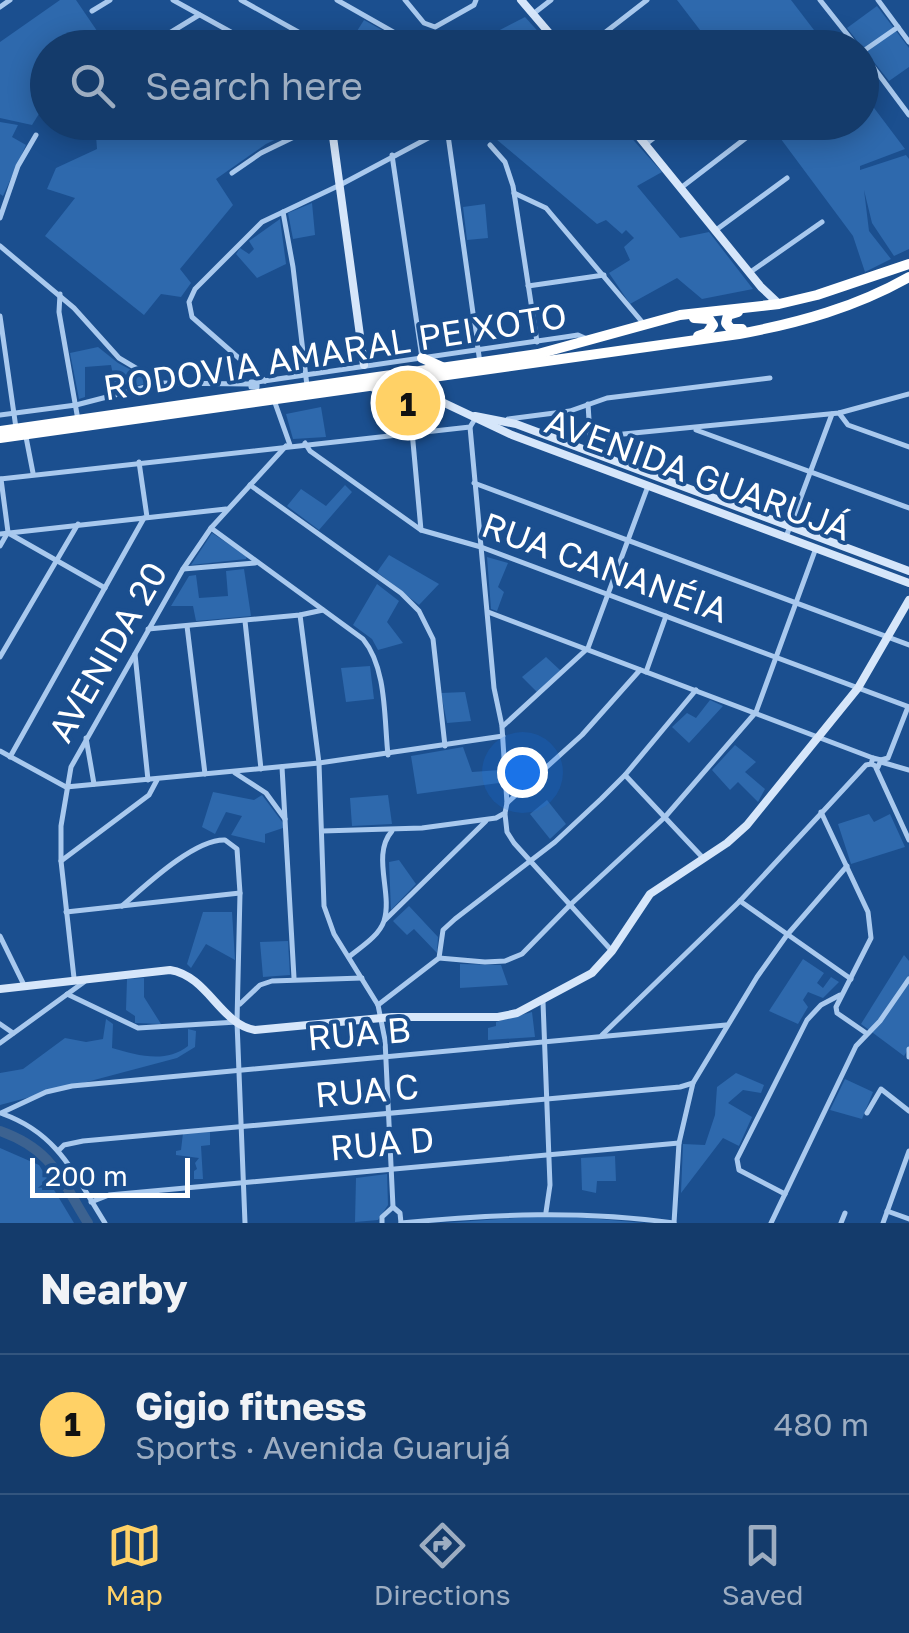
<!DOCTYPE html>
<meta charset="utf-8">
<style>
body{margin:0;font-family:"Golos Text",sans-serif;background:#214673;color:#f1f3f6}
.scale{position:absolute;left:30px;bottom:25px;width:160px;box-sizing:border-box;padding-left:10px;border:5px solid #fff;border-top:0;font-size:28px;line-height:35px;white-space:nowrap;color:#fff;-webkit-text-stroke:8px #1b4f8f;paint-order:stroke}
.you{position:absolute;left:522px;top:772px;width:35px;height:35px;margin:-25px;border:8px solid #fff;border-radius:50%;background:#1a73e8;box-shadow:0 0 0 15px #1a73e833}
.badge{display:grid;place-items:center;width:65px;height:65px;border-radius:50%;background:#ffd166;color:#111;font-size:32px;font-weight:700}
.pin{position:absolute;translate:-50% -50%;border:5px solid #fff;box-shadow:0 2px 10px #0006}
.list{margin:0;padding:0;list-style:none}
h2{display:flex;justify-content:space-between;align-items:center;height:130px;margin:0;padding:0 40px;font-size:42px}
h2 small{font-size:32px;font-weight:400;color:#9dadc1}
.list li{display:grid;grid-template-columns:65px 1fr auto;gap:30px;align-items:center;box-sizing:border-box;height:140px;padding:0 40px;border-top:2px solid #33557e}
.list b{display:block;font-size:38px;white-space:nowrap}
.list p{margin:0;font-size:32px;white-space:nowrap;color:#9dadc1}
.list em{font-size:32px;font-style:normal;color:#9dadc1}
.icon{flex:none;width:55px;height:55px;fill:none;stroke:currentColor;stroke-width:2;stroke-linecap:round;stroke-linejoin:round}
.map{position:relative;flex:none;width:909px;height:1223px;overflow:hidden}
.search{position:absolute;background:#143b6b;box-shadow:0 5px 25px #0003;left:30px;right:30px;top:30px;height:110px;display:flex;align-items:center;gap:25px;box-sizing:border-box;padding:0 35px;border-radius:55px;color:#9dadc1;font-size:38px}
.sheet{height:270px;background:#143b6b}
nav{display:flex;justify-content:space-around;align-items:center;box-sizing:border-box;height:140px;border-top:2px solid #33557e;background:#143b6b;font-size:28px;color:#9dadc1}
nav a{display:grid;justify-items:center;gap:5px}
nav .on{color:#ffd166}
.map>svg:first-child{display:block}
.green{fill:#2e69ad}
.lines{fill:none;stroke-linecap:round;stroke-linejoin:round}
.river{stroke:#3c6290;stroke-width:10}
.street{stroke:#a9c9ee;stroke-width:5}
.secondary{stroke:#d6e6fa;stroke-width:8}
.highway{stroke:#fff;stroke-width:10}
.labels{text-anchor:middle;stroke-width:8;stroke-linejoin:round;paint-order:stroke}
.street-label{font-size:35px;fill:#fff;stroke:#1b4f8f}
</style>
<div class="map">
<svg width="909" height="1223" viewBox="0 0 909 1223">
<rect width="100%" height="100%" fill="#1b4f8f"/>
<!-- green -->
<g class="green">
<polygon points="60,0 76,0 108,47 48,48 47,101 32,125 0,118 0,42"/>
<polygon points="677,0 791,0 827,47 713,47"/>
<polygon points="877,6 909,48 909,67 889,81 847,28"/>
<polygon points="525,17 552,47 467,47"/>
<polygon points="364,20 393,36 393,44 388,47 347,47"/>
<polygon points="862,92 905,149 860,166 860,170 906,155 909,159 909,249 894,256 872,223 864,190 869,231 891,259 865,272 853,236 769,123 862,122"/>
<polygon points="0,122 18,125 12,137 26,145 3,196 0,194"/>
<polygon points="95,123 308,122 308,124 266,144 216,179 233,205 180,269 191,283 181,297 161,294 144,315 45,236 75,198 47,189 56,168 97,149"/>
<polygon points="477,123 618,123 662,172 637,186 680,238 709,232 753,289 702,299 677,278 630,304 609,273 630,260 624,247 634,238 626,230 622,234 606,220 597,224"/>
<polygon points="312,203 315,235 293,239 288,213"/>
<polygon points="485,204 488,238 467,240 463,207"/>
<polygon points="280,219 286,264 257,278 236,254 240,248 249,254 254,249 249,241"/>
<polygon points="98,347 118,363 154,382 116,390 111,365 85,367 85,397 79,399 70,353"/>
<polygon points="321,407 326,437 293,439 286,414"/>
<polygon points="345,485 352,492 319,530 287,506 301,489 326,506"/>
<polygon points="212,533 247,556 246,559 191,565"/>
<polygon points="389,555 439,584 419,605 377,572"/>
<polygon points="487,557 508,563 498,587 504,592 497,611 491,609"/>
<polygon points="244,569 251,616 196,621 193,606 171,606 189,576 196,575 199,598 228,596 226,571"/>
<polygon points="377,584 399,601 387,622 403,643 378,650 372,639 353,625"/>
<polygon points="546,657 561,671 537,692 522,677"/>
<polygon points="370,666 374,699 346,702 341,668"/>
<polygon points="465,692 471,721 447,723 441,693"/>
<polygon points="710,700 723,706 689,743 672,727 687,713 696,718"/>
<polygon points="735,745 756,762 745,772 765,789 758,802 738,782 730,790 712,770"/>
<polygon points="463,747 472,772 500,770 499,783 417,794 411,756"/>
<polygon points="213,792 254,800 262,795 286,827 265,834 265,843 231,835 242,816 226,812 215,834 202,827"/>
<polygon points="388,795 392,824 352,826 350,798"/>
<polygon points="547,800 566,824 550,839 530,814"/>
<polygon points="869,814 874,822 890,814 905,847 851,864 838,824"/>
<polygon points="399,860 416,884 391,910 389,862"/>
<polygon points="409,906 438,937 437,953 414,929 407,935 393,921"/>
<polygon points="203,912 232,912 235,960 206,944 191,968 187,964"/>
<polygon points="288,941 290,975 263,977 260,942"/>
<polygon points="904,955 909,961 909,1048 904,1056 861,1024"/>
<polygon points="803,959 824,973 817,983 823,988 831,977 839,982 823,998 808,992 803,1000 808,1007 798,1024 769,1011"/>
<polygon points="460,964 501,965 508,985 460,988"/>
<polygon points="144,978 144,997 161,1024 135,1023 135,1016 126,1010 127,979"/>
<polygon points="532,1012 535,1037 488,1040 488,1028 496,1026 496,1022"/>
<path d="M106,1019L113,1024L112,1048C137,1055 165,1064 188,1046V1029L196,1031L195,1047L177,1058L0,1105V1073L23,1069L65,1038L86,1042L103,1039Z"/>
<polygon points="736,1073 764,1085 761,1093 743,1090 728,1103 752,1117 739,1146 723,1138 681,1193 683,1144 705,1145 715,1115 717,1087"/>
<polygon points="845,1079 873,1092 862,1119 830,1110"/>
<polygon points="210,1132 210,1145 201,1146 203,1179 194,1179 194,1171 197,1169 195,1163 199,1158 176,1155 176,1151 181,1150 183,1133"/>
<polygon points="0,1148 39,1165 74,1223 0,1223"/>
<polygon points="615,1156 616,1181 597,1181 596,1193 582,1190 581,1158"/>
<polygon points="387,1174 388,1205 378,1220 355,1222 356,1178"/>
<polygon points="554,1215 644,1223 445,1223"/>
</g>
<g class="lines">
<!-- river -->
<path class="river" d="M0,1131C53,1150 60,1178 88,1223"/>
<!-- street -->
<g class="street">
<polyline points="173,0 260,48"/>
<polyline points="241,0 327,48"/>
<polyline points="337,0 395,33 399,42 394,48"/>
<polyline points="405,0 424,23 435,27 474,5 476,0"/>
<polyline points="820,0 858,48"/>
<polyline points="878,0 909,42"/>
<polyline points="0,7 10,0"/>
<polyline points="92,11 110,0"/>
<polyline points="533,14 551,0"/>
<polyline points="145,48 199,15"/>
<polyline points="585,48 647,0"/>
<polyline points="676,48 690,37"/>
<polyline points="862,52 909,115"/>
<polyline points="862,52 898,27"/>
<polyline points="646,144 674,122"/>
<polyline points="490,145 505,162 513,186 537,342"/>
<polyline points="392,155 422,358"/>
<polyline points="232,173 261,153 325,122"/>
<polyline points="682,187 755,131"/>
<polyline points="514,193 546,208 643,323"/>
<polyline points="283,212 293,267 307,386"/>
<polyline points="0,218 18,166 36,135"/>
<polyline points="716,230 787,178"/>
<polyline points="0,246 74,308 119,358 161,383"/>
<polyline points="749,273 822,222"/>
<polyline points="528,286 604,275"/>
<polyline points="60,294 59,312 78,420"/>
<polyline points="0,316 16,428"/>
<polyline points="265,381 192,317 189,302 195,289 262,222 340,185 447,128 480,363"/>
<rect x="251" y="382" width="6" height="5"/>
<polyline points="257,382 565,337 578,335 587,339"/>
<polyline points="274,400 290,445"/>
<polyline points="588,404 591,451"/>
<polyline points="839,413 848,425 909,447"/>
<polyline points="0,415 76,405 161,383 250,384"/>
<polyline points="508,419 570,411 607,398 770,378"/>
<polyline points="470,427 494,688 502,726"/>
<polyline points="696,430 909,508"/>
<polyline points="412,431 421,530"/>
<polyline points="26,437 33,473"/>
<polyline points="593,437 839,413 909,394"/>
<polyline points="305,443 310,451 421,530 481,547 909,707"/>
<polyline points="139,462 147,517"/>
<polyline points="0,479 470,427 475,419"/>
<polyline points="1,479 8,532"/>
<polyline points="474,483 909,645"/>
<polyline points="250,485 401,593 419,611 433,639 445,746"/>
<path d="M211,528L363,639C387,668 384,719 388,755"/>
<polyline points="0,534 226,509"/>
<polyline points="10,534 105,588"/>
<polyline points="786,537 832,414"/>
<polyline points="0,546 8,532"/>
<polyline points="183,569 255,563"/>
<polyline points="488,612 873,758"/>
<polyline points="300,615 319,763 324,906 334,934 378,1005 385,1040 393,1207 400,1213 401,1223"/>
<polyline points="245,621 261,769"/>
<polyline points="187,626 205,774"/>
<polyline points="148,629 300,615 323,610"/>
<polyline points="135,654 148,780"/>
<polyline points="0,657 78,524"/>
<polyline points="646,672 666,616"/>
<polyline points="86,738 94,784"/>
<polyline points="0,751 66,787 319,763 503,736"/>
<polyline points="10,757 144,518"/>
<polyline points="881,760 888,758 908,707"/>
<polyline points="881,762 909,770"/>
<polyline points="282,767 294,978"/>
<polyline points="876,768 909,840"/>
<polyline points="235,773 266,793 285,819"/>
<polyline points="625,775 704,859"/>
<polyline points="507,803 502,727 588,648 648,486"/>
<polyline points="821,812 868,912 871,938 836,1007 837,1013 866,1033"/>
<polyline points="505,814 507,832 514,843 612,951"/>
<polyline points="322,831 422,828 496,818 505,813 507,803 582,735 640,670"/>
<polyline points="61,861 149,795 157,780"/>
<polyline points="740,901 851,979"/>
<path d="M122,906C145,886 194,839 225,840L237,849L240,893L237,1022L245,1223"/>
<polyline points="66,912 240,893"/>
<polyline points="385,920 486,821"/>
<polyline points="0,936 24,985"/>
<path d="M350,956C361,947 379,936 384,921C393,893 371,855 392,831"/>
<polyline points="439,958 485,962 505,961 522,954 570,905 665,817 756,712 816,548"/>
<polyline points="74,978 61,861 61,826 71,767 183,569 211,528 286,446"/>
<polyline points="67,994 138,1028 237,1022"/>
<polyline points="543,1002 550,1185 546,1212"/>
<polyline points="240,1004 260,985 272,981 362,978"/>
<polyline points="378,1005 439,958 443,930 455,919 555,842 601,799 625,775 696,690"/>
<polyline points="0,1024 13,1033"/>
<polyline points="602,1035 740,901 866,765 871,764 873,758 881,760 878,767 871,764"/>
<polyline points="0,1043 84,982"/>
<polyline points="909,1049 909,1057"/>
<polyline points="1,1113 46,1092 72,1086 726,1025"/>
<polyline points="867,1113 881,1089 909,1111"/>
<path d="M3,1114C59,1134 75,1176 105,1223"/>
<polyline points="59,1150 64,1145 83,1141 680,1087 693,1083"/>
<polyline points="785,1194 739,1170 737,1159 807,1020 821,1005 840,995"/>
<polyline points="91,1202 109,1195 679,1143"/>
<polyline points="887,1211 909,1219"/>
<polyline points="382,1223 382,1217 393,1207"/>
<path d="M401,1223C493,1214 582,1210 674,1223"/>
<polyline points="674,1223 679,1143 693,1083 757,977 787,935 847,866"/>
<polyline points="771,1223 856,1046 880,1021 909,979"/>
<polyline points="841,1223 845,1213"/>
<polyline points="883,1223 909,1151"/>
</g>
<!-- secondary -->
<g class="secondary">
<polyline points="521,0 562,48"/>
<polyline points="331,122 364,365"/>
<polyline points="627,122 761,287 779,304"/>
<polyline points="435,378 432,391 440,401"/>
<polyline points="374,388 440,401 512,435 909,583"/>
<polyline points="475,416 516,424 909,571"/>
<path d="M0,989L170,970C208,976 220,1024 255,1030L392,1017H498L517,1013L592,973L612,951L650,894L727,843L747,825L858,688L909,600"/>
</g>
<!-- highway -->
<g class="highway">
<polyline points="738,312 728,315 726,323 731,329 742,329"/>
<polyline points="694,318 709,319 713,325 707,333 698,336"/>
<polyline points="422,358 442,367"/>
<polyline points="0,431 538,354 680,315 779,304 817,295 909,264"/>
<path d="M0,438L739,334C799,323 856,307 909,277"/>
</g>
</g>
<g class="labels">
<!-- street labels -->
<g class="street-label">
<text transform="translate(335 352) rotate(-9)" y="12">RODOVIA AMARAL PEIXOTO</text>
<text transform="translate(698 475) rotate(20)" y="12">AVENIDA GUARUJÁ</text>
<text transform="translate(605 568) rotate(20)" y="12">RUA CANANÉIA</text>
<text transform="translate(108 652) rotate(-60)" y="12">AVENIDA 20</text>
<text transform="translate(359 1034) rotate(-5)" y="12">RUA B</text>
<text transform="translate(367 1091) rotate(-5)" y="12">RUA C</text>
<text transform="translate(382 1144) rotate(-5)" y="12">RUA D</text>
</g>
</g>
</svg>
<div class="scale">200 m</div>
<div class="you"></div>
<div class="pin badge" style="left:408px;top:403px">1</div>
<div class="search"><svg class="icon" aria-label="search" viewBox="0 0 24 24"><circle cx="10" cy="10" r="6"/><path d="M15 15l6 6"/></svg>Search here</div>
</div>
<section class="sheet">
<h2>Nearby<small></small></h2>
<ul class="list">
<li><span class="badge">1</span><div><b>Gigio fitness</b><p>Sports · Avenida Guarujá</p></div><em>480 m</em></li>
</ul>
</section>
<nav>
<a class="on"><svg class="icon" aria-label="map" viewBox="0 0 24 24"><path d="M3 6l6-2 6 2 6-2v14l-6 2-6-2-6 2zM9 4v14M15 6v14"/></svg>Map</a>
<a><svg class="icon" aria-label="directions" viewBox="0 0 24 24"><path d="M12 3l9 9-9 9-9-9zM9 14v-3h6M13 9l2 2-2 2"/></svg>Directions</a>
<a><svg class="icon" aria-label="saved" viewBox="0 0 24 24"><path d="M7 4h10v16l-5-4-5 4z"/></svg>Saved</a>
</nav>
